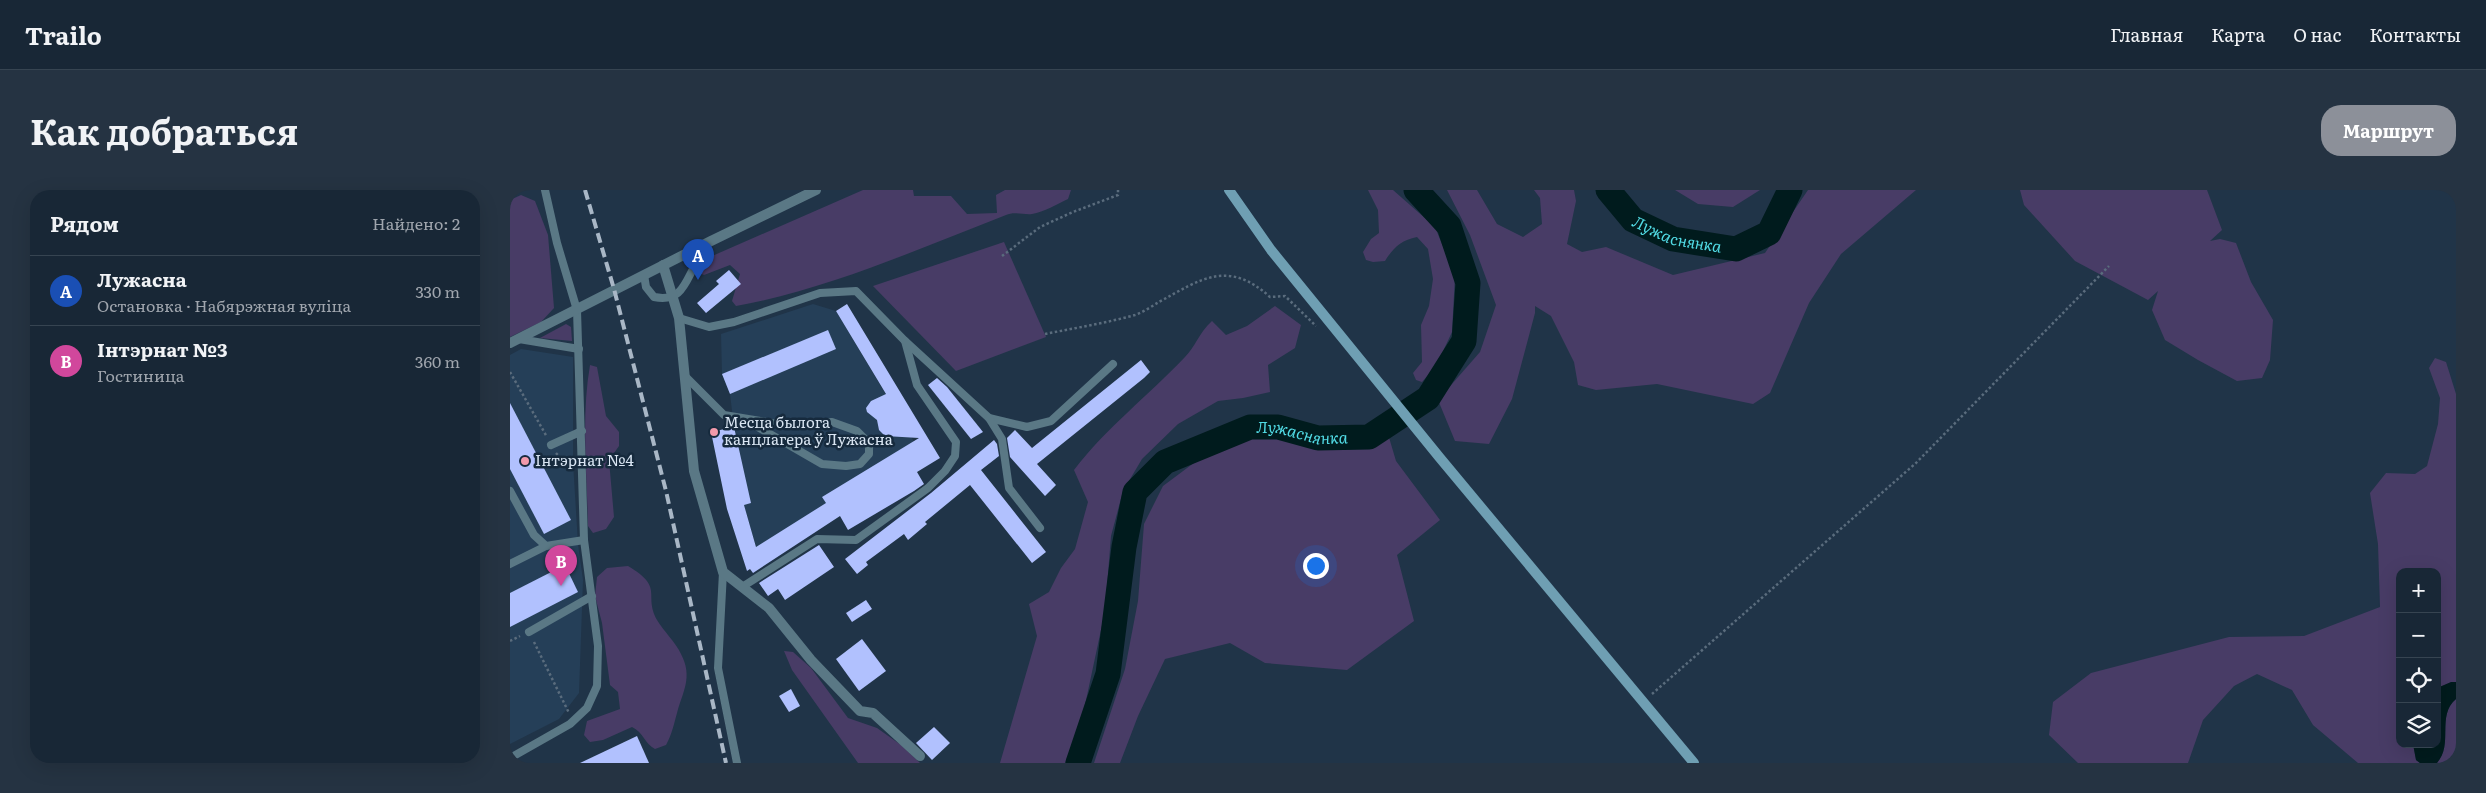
<!DOCTYPE html>
<html lang="ru">
<meta charset="utf-8">
<style>
body{margin:0;font-family:Literata,serif;background:#253342;color:#f1f3f6}
.controls{position:absolute;right:15px;bottom:15px;display:grid;overflow:hidden;border-radius:10px;box-shadow:0 5px 20px #0002}
.controls button{width:45px;height:45px;display:grid;place-items:center;padding:0;border:0;border-bottom:1px solid #364451;background:#182736;color:#f1f3f6;font:25px sans-serif}
.you{position:absolute;left:805px;top:375px;width:18px;height:18px;margin:-12px;border:4px solid #fff;border-radius:50%;background:#1a73e8;box-shadow:0 0 0 8px #1a73e833}
.badge{display:grid;place-items:center;width:32px;height:32px;border-radius:50%;background:#8c9099;color:#fff;font-size:16px;font-weight:700}
.pin{position:absolute;translate:-50% -41px;filter:drop-shadow(0 1px 2px #0008)}
.pin::after{content:'';position:absolute;top:26px;width:18px;height:15px;background:inherit;clip-path:polygon(0 0,100% 0,50% 100%)}
.list{margin:0;padding:0;list-style:none}
h2{display:flex;justify-content:space-between;align-items:center;height:65px;margin:0;padding:0 20px;font-size:21px}
h2 small{font-size:16px;font-weight:400;color:#9fa5ad}
.list li{display:grid;grid-template-columns:32px 1fr auto;gap:15px;align-items:center;box-sizing:border-box;height:70px;padding:0 20px;border-top:1px solid #364451}
.list b{display:block;font-size:19px;white-space:nowrap}
.list p{margin:0;font-size:16px;white-space:nowrap;color:#9fa5ad}
.list em{font-size:16px;font-style:normal;color:#9fa5ad}
.icon{flex:none;width:28px;height:28px;fill:none;stroke:currentColor;stroke-width:2;stroke-linecap:round;stroke-linejoin:round}
.map{position:relative;flex:none;width:1946px;height:573px;overflow:hidden;border-radius:20px}
header{display:flex;align-items:center;gap:30px;box-sizing:border-box;height:70px;padding:0 25px;background:#182736;border-bottom:1px solid #364451}
header strong{font-size:24px}
nav{display:flex;gap:28px;margin-inline-start:auto;font-size:18px}
.intro{display:flex;align-items:center;justify-content:space-between;box-sizing:border-box;height:120px;padding:0 30px}
h1{margin:0;font-size:35px}
.button{padding:12px 22px;border-radius:20px;background:#8c9099;color:#fff;font-size:18px;font-weight:700}
main{display:flex;gap:30px;padding:0 30px}
aside{flex:1;background:#182736;border-radius:20px;box-shadow:0 5px 20px #0002}
.map>svg:first-child{display:block}
.built{fill:#253f58}
.green{fill:#483c66}
.water{fill:#001b1d}
.lines{fill:none;stroke-linecap:round;stroke-linejoin:round}
.river{stroke:#001b1d;stroke-width:25}
.building{fill:#b1c1fe}
.path{stroke:#5a6c7d;stroke-width:2.5;stroke-dasharray:2.5 2.5;stroke-linecap:butt}
.service{stroke:#5a7885;stroke-width:8}
.minor{stroke:#5a7885;stroke-width:10}
.tertiary{stroke:#5a7885;stroke-width:10}
.secondary{stroke:#6f9fb3;stroke-width:10}
.rail{stroke:#a9b7c6;stroke-width:4;stroke-dasharray:10 5;stroke-linecap:butt}
.poi-dot{fill:#f39aab;stroke:#162a3d;stroke-width:2}
.labels{text-anchor:middle;stroke-width:5;stroke-linejoin:round;paint-order:stroke}
.poi-label{font-size:15px;fill:#d9e5f2;stroke:#162a3d;text-anchor:start}
.water-label{font-size:16px;font-style:italic;fill:#51dbe5;stroke:#162a3d}
</style>
<header>
<strong>Trailo</strong>
<nav><a>Главная</a><a>Карта</a><a>О нас</a><a>Контакты</a></nav>
</header>
<div class="intro"><h1>Как добраться</h1><a class="button">Маршрут</a></div>
<main>
<aside>
<h2>Рядом<small>Найдено: 2</small></h2>
<ul class="list">
<li><span class="badge" style="background:#1a4fb4">A</span><div><b>Лужасна</b><p>Остановка · Набярэжная вуліца</p></div><em>330 m</em></li>
<li><span class="badge" style="background:#d1479c">B</span><div><b>Інтэрнат №3</b><p>Гостиница</p></div><em>360 m</em></li>
</ul>
</aside>
<div class="map">
<svg width="1946" height="573" viewBox="0 0 1946 573">
<rect width="100%" height="100%" fill="#203448"/>
<!-- built -->
<g class="built">
<polygon points="303,114 326,121 418,275 246,357 234,315 223,318 201,242 224,237 220,204 212,184 211,144"/>
<polygon points="11,159 63,167 63,272 68,354 73,390 69,503 49,529 0,554 0,165"/>
</g>
<!-- green -->
<g class="green">
<path d="M353,0H403L404,6H441L457,24L487,23L486,5L495,0H561L558,9C547,14 534,22 522,24C514,25 504,21 496,25C408,59 319,99 226,116L222,111L230,84L220,75L194,85L187,82L193,70Z"/>
<path d="M858,0H883L925,37L945,86L942,142L926,176L912,192L906,190L903,183L912,172L911,135L919,116L923,89L918,59L907,47C891,50 883,58 875,71L863,72L856,70L853,62L861,49L869,43L868,20Z"/>
<polygon points="937,0 967,0 987,34 1013,47 1032,34 1030,8 1024,0 1064,0 1066,11 1057,54 1072,62 1096,57 1163,85 1255,63 1298,0 1406,0 1331,64 1299,113 1260,203 1243,214 1147,194 1086,200 1068,195 1064,172 1041,126 1025,116 1025,123 1002,209 979,254 945,251 928,210 970,162 986,115 960,45"/>
<polygon points="1165,0 1250,0 1223,17 1188,14"/>
<polygon points="1510,0 1697,0 1712,40 1700,51 1710,49 1726,53 1741,92 1763,130 1760,170 1752,188 1727,191 1688,170 1655,150 1642,120 1648,101 1638,110 1565,71 1514,15"/>
<polygon points="11,5 25,11 38,45 44,118 31,132 0,147 0,10"/>
<polygon points="494,52 536,147 446,181 363,96"/>
<path d="M765,116L791,135L785,158L758,175L760,202L733,208L708,211L668,234L632,269L613,301L601,346L595,421L572,529L555,573H490L527,446L519,414L539,402L551,378L565,359L578,312L564,280C596,238 638,206 675,167C686,156 688,144 702,131L716,145L737,136Z"/>
<polygon points="56,134 61,137 62,151 30,148"/>
<polygon points="1925,168 1936,172 1946,204 1946,492 1927,498 1927,382 1890,382 1890,554 1903,554 1906,570 1910,573 1848,573 1803,535 1782,500 1747,484 1724,496 1693,530 1678,573 1568,573 1539,545 1543,512 1581,483 1719,447 1794,446 1870,417 1868,354 1860,303 1876,283 1905,284 1917,276 1928,234 1930,208 1919,178"/>
<path d="M80,175L87,177L96,226L109,242V256L99,270L104,327L96,339L83,343L78,336C77,283 71,227 80,175Z"/>
<polygon points="778,242 825,252 847,251 878,244 886,271 930,330 887,365 904,431 837,480 755,473 720,453 655,469 628,526 610,573 584,573 615,479 628,411 634,334 653,296 724,243"/>
<path d="M118,376C155,398 133,404 147,430C154,442 165,451 171,464C183,487 173,501 167,523C164,534 162,544 156,555L145,559C135,554 133,542 122,537L93,550L80,552L74,545L77,531L110,519L108,502L100,495L92,433L85,406L87,387L97,378Z"/>
<polygon points="274,461 283,462 301,478 338,528 367,538 391,555 410,573 348,573 282,480"/>
<path d="M1946,509V573H1927C1944,554 1926,526 1946,509Z"/>
</g>
<!-- water -->
<path class="water" d="M1941,492H1946V509C1926,526 1944,554 1927,573H1910L1906,570L1903,554H1927V498Z"/>
<g class="lines">
<!-- river -->
<g class="river">
<path id="s1" d="M1098,0L1123,30L1163,49L1226,59L1259,43L1280,0"/>
<path id="s2" d="M568,573L598,484L614,357L625,302L655,272L740,237H768L808,248L859,247L918,208L954,151L958,93L939,36L906,0"/>
</g>
</g>
<!-- building -->
<g class="building">
<polygon points="219,80 231,94 196,123 187,113 209,94 206,91"/>
<polygon points="337,114 430,268 407,282 414,294 404,301 338,340 330,326 243,383 240,379 237,381 217,319 201,242 224,237 241,313 234,315 246,357 316,313 312,307 409,248 375,246 369,240 367,230 357,222 356,218 361,211 376,204 326,121"/>
<polygon points="318,140 326,159 220,204 212,184"/>
<polygon points="631,170 640,182 634,188 527,274 546,295 535,306 500,267 497,248 505,240 522,258"/>
<polygon points="427,188 437,197 473,242 461,249 418,195"/>
<polygon points="0,213 61,330 34,344 0,279"/>
<polygon points="484,250 487,254 489,266 471,280 536,362 522,373 460,295 415,332 417,334 398,350 394,344 356,372 358,375 347,384 335,369 421,303"/>
<polygon points="309,355 324,377 275,410 268,399 258,406 249,393"/>
<polygon points="55,375 68,402 0,437 0,403"/>
<polygon points="356,410 362,419 342,432 336,423"/>
<polygon points="352,449 376,481 349,501 326,469"/>
<polygon points="281,499 290,516 279,522 269,506"/>
<polygon points="424,537 440,553 422,570 406,553"/>
<polygon points="127,546 139,573 70,573"/>
</g>
<g class="lines">
<!-- path -->
<g class="path">
<polyline points="492,66 530,37 563,22 608,5 608,0"/>
<path d="M535,144C565,138 596,133 625,125C634,122 642,116 649,112C691,89 718,69 760,107L775,106L806,136"/>
<polyline points="0,182 37,247"/>
<polyline points="46,263 61,279"/>
<polyline points="0,451 10,446"/>
<polyline points="24,452 59,523"/>
<polyline points="1142,504 1406,273 1599,76"/>
</g>
<!-- service -->
<g class="service">
<path d="M134,85L136,97L144,107C170,112 174,96 184,77C189,68 194,60 199,52"/>
<polyline points="169,128 199,137 224,132 310,103 346,101 395,151 407,195 446,252 445,266 435,281 418,298 346,350 307,349 232,397"/>
<polyline points="9,149 69,159"/>
<polyline points="395,151 479,228 517,237 541,231 603,174"/>
<polyline points="175,186 214,225 268,234 322,232 347,241 359,253 359,264 350,274 336,276 312,274 234,229"/>
<polyline points="479,228 492,249 499,298 530,338"/>
<polyline points="41,255 72,241"/>
<polyline points="0,301 24,345 36,356 74,350"/>
<polyline points="0,374 36,356"/>
<polyline points="213,382 208,478 227,573"/>
<polyline points="19,442 82,406"/>
<polyline points="0,568 60,534 77,518 87,496 88,456 74,350 67,120 47,53 35,0"/>
</g>
<!-- minor -->
<polyline class="minor" points="153,75 169,128 184,281 213,382 259,418 301,470 350,521 363,523 410,566"/>
<!-- tertiary -->
<polyline class="tertiary" points="0,153 201,51 306,0"/>
<!-- secondary -->
<polyline class="secondary" points="719,0 761,60 930,268 1184,573"/>
<!-- rail -->
<polyline class="rail" points="75,0 104,99 156,301 216,573"/>
</g>
<!-- markers -->
<g class="poi-dot">
<circle cx="204" cy="242" r="5"/>
<circle cx="15" cy="271" r="5"/>
</g>
<g class="labels">
<!-- poi labels -->
<g class="poi-label">
<text x="214" y="238">Месца былога<tspan x="214" dy="17">канцлагера ў Лужасна</tspan></text>
<text x="25" y="276">Інтэрнат №4</text>
</g>
<!-- water labels -->
<g class="water-label">
<text dy="6" stroke="none"><textPath href="#s1" startOffset="86">Лужаснянка</textPath></text>
<text dy="6" stroke="none"><textPath href="#s2" startOffset="465">Лужаснянка</textPath></text>
</g>
</g>
</svg>
<div class="controls">
<button>+</button>
<button>−</button>
<button><svg class="icon" aria-label="locate" viewBox="0 0 24 24"><circle cx="12" cy="12" r="6"/><path d="M12 2v4M12 18v4M2 12h4M18 12h4"/></svg></button>
<button><svg class="icon" aria-label="layers" viewBox="0 0 24 24"><path d="M12 4l9 5-9 5-9-5zM3 14l9 5 9-5"/></svg></button>
</div>
<div class="you"></div>
<div class="pin badge" style="left:188px;top:90px;background:#1a4fb4">A</div>
<div class="pin badge" style="left:51px;top:396px;background:#d1479c">B</div>
</div>
</main>
